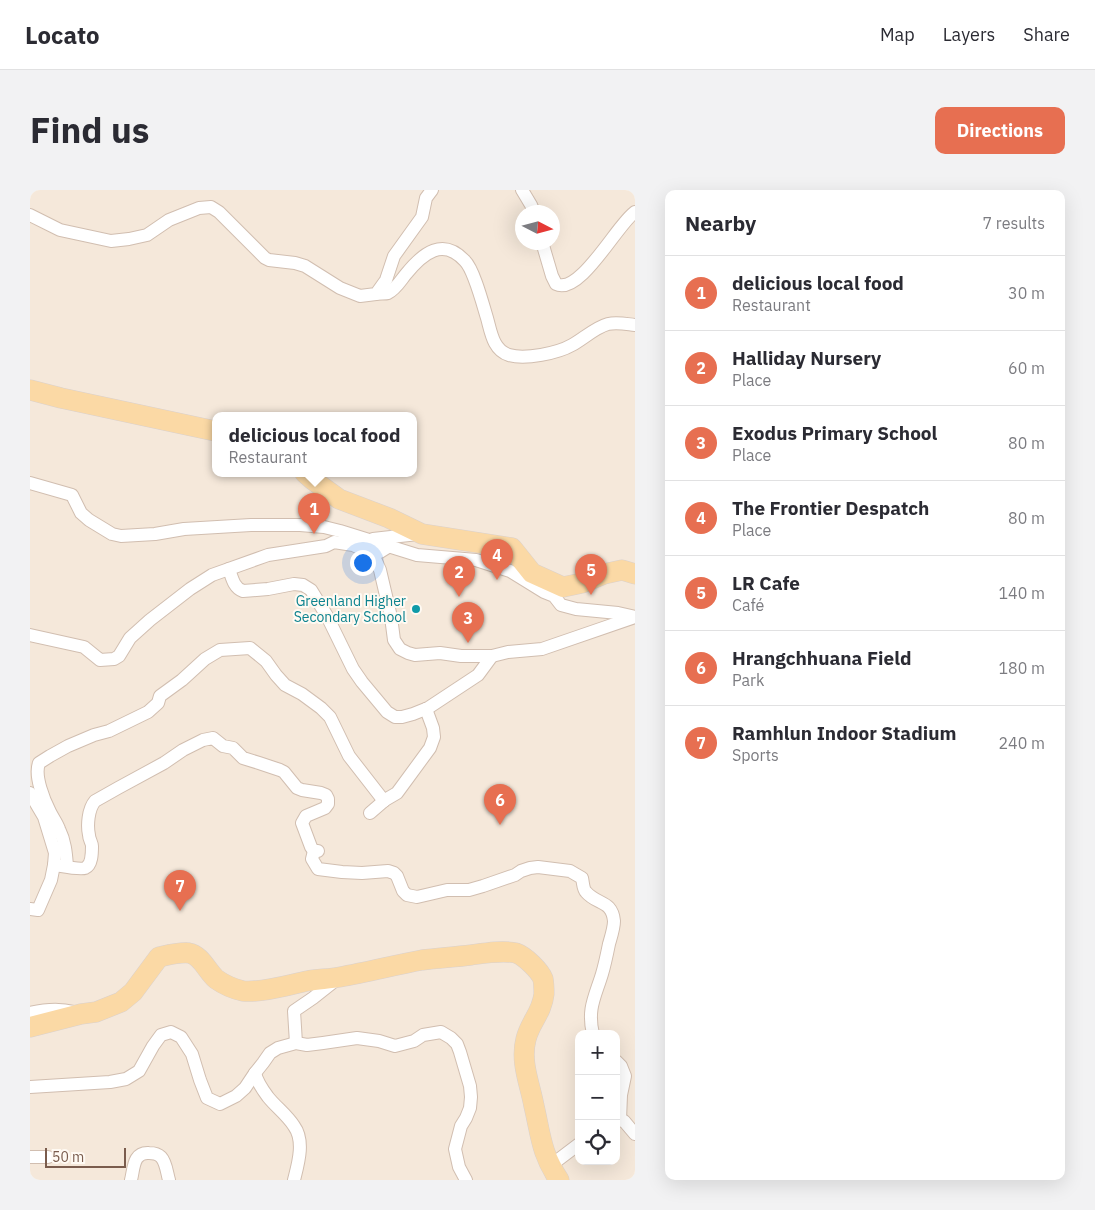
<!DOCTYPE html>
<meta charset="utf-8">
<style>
body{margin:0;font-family:"IBM Plex Sans",sans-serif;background:#f2f2f3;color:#2b2b33}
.controls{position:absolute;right:15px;bottom:15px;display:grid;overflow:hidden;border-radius:10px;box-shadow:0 5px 20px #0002}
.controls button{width:45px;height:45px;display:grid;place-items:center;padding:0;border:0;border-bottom:1px solid #e1e1e2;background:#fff;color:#2b2b33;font:25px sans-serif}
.compass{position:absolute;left:485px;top:15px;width:45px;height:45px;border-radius:50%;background:#fff;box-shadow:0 5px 20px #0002;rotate:96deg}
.scale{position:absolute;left:15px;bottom:12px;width:81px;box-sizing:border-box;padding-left:5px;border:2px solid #7a5c4d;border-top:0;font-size:14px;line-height:18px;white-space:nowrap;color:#7a5c4d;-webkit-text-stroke:4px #fffaf3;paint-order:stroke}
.you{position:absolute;left:332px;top:372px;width:18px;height:18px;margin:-12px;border:4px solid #fff;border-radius:50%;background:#1a73e8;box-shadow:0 0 0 8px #1a73e833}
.badge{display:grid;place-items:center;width:32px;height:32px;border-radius:50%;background:#e76f51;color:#fff;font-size:16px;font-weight:700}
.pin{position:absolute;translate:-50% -41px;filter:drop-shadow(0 1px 2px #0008)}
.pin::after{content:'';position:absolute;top:26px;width:18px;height:15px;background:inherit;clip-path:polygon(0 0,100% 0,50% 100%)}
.popup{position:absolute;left:182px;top:222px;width:205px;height:65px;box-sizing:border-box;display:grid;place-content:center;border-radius:10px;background:#fff;filter:drop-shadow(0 1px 4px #0005);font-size:16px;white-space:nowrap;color:#7c7c81}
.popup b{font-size:19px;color:#2b2b33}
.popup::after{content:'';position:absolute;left:50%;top:100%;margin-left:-10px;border:10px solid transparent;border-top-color:#fff}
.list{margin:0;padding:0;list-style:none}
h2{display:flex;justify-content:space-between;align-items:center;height:65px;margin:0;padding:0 20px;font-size:21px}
h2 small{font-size:16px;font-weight:400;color:#7c7c81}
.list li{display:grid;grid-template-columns:32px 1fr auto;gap:15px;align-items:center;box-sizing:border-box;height:75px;padding:0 20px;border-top:1px solid #e1e1e2}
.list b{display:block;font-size:19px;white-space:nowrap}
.list p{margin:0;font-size:16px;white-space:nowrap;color:#7c7c81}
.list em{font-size:16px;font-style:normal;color:#7c7c81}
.icon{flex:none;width:28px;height:28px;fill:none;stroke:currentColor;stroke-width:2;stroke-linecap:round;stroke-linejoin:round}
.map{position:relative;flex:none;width:605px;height:990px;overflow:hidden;border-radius:10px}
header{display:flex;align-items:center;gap:30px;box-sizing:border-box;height:70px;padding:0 25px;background:#fff;border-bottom:1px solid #e1e1e2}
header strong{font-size:24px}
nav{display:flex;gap:28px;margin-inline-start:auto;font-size:18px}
.intro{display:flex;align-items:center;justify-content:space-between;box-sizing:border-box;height:120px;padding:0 30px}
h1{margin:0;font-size:35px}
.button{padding:12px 22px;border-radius:10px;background:#e76f51;color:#fff;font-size:18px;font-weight:700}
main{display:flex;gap:30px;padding:0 30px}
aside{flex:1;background:#fff;border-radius:10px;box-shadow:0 5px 20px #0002}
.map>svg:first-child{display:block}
.residential{fill:#f5e8da;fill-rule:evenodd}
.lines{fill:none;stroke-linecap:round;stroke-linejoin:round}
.street-casing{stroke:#d1beb0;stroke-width:14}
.primary-casing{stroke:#dad1cd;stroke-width:21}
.street{stroke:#fff;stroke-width:12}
.primary{stroke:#fbd9a5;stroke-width:20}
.culture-dot{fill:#0f9aa8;stroke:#fffaf3;stroke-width:2}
.labels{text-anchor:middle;stroke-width:4;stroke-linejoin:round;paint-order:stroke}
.culture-label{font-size:14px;fill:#0d838f;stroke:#fffaf3;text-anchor:end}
</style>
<header>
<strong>Locato</strong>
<nav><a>Map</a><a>Layers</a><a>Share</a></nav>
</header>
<div class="intro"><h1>Find us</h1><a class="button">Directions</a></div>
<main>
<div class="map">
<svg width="605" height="990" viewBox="0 0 605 990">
<rect width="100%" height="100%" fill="#fdf6ec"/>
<!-- residential -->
<path class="residential" d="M0,0H605V990H0ZM492,22H522V52H492ZM185,225H383V283H185ZM549,844H586V971H549Z"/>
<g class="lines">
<defs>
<g id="street">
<polyline points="492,0 501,15 504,22"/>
<polyline points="0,25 30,40 81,51 99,49 117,45 139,30 169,18 181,17 189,22 235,68 239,70 265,73 275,76 310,98 330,106 346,104 356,90 364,66 392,27 396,8 402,0"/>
<path d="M512,52L522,86L526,94C550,106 588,33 605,22"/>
<path d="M346,104C350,103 355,104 358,103C366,99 371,90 376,84C393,63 413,47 435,71C444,80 453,115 457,128C461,142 463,160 479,165C495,170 528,163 542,155C553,149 566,137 578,134C587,132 596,134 605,135"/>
<polyline points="0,293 42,305 51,323 59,330 82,344 91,346 125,344 154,339 221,335 270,335 294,337 310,341 387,365 446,370 480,381 514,402 524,406 531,415 546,419 588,423 605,427"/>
<polyline points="343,349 388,344"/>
<polyline points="338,362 346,371 350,380 361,427 364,450 370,459 378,463 385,465 410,463 431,466 462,466 478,462 512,459 605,427"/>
<path d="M199,379C202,388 204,398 213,401L238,399L264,394L273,395L281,400L297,426L323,479L332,492L357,522L365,527H372L383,524L398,518L448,485L462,466"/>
<polyline points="0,445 54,457 70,470 84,469 89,466 100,448 120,430 160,399 182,385 238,365 296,356 304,352 323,355 338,362 344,363 350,362 358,357"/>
<polyline points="0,603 14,627 25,663 24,675 21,690 8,720 0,719"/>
<polyline points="340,623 355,610 367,603 400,558 404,547 403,538 396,519"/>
<path d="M284,661L282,669L288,679L312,682L332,683L358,681L364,683L367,686L373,701L377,705L387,707L417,700H439L453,696L485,685L491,681L500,678L508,677L540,681L552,688C553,692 553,699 556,702C567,715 582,710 584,731C584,738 581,747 579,754C577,764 575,774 572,784C565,807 557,819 563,844"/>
<path d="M24,675C31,676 50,680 55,678C62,675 62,663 62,656C62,653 59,649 59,645C57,636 58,619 65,611L88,598L134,573L153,560L173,550L183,548L193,556L203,558L213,568L229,573L250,580L254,582L267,598L272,600L291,603L296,605L298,609V614L295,618L276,626L272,633L281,657L284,661H288"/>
<path d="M37,676C36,663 35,651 29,639C27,633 23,628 20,622C14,610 4,586 9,573L20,566L38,556L64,545L79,541L118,522L128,513L130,506L152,490L175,469L190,460L220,458L236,471L246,485L255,495L272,504L291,518L300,527L319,566L354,611"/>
<path d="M0,823C16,819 29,818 44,822"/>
<polyline points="266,853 264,821 283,808 307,789"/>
<polyline points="586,871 591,876 595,886 591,905 590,930"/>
<path d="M225,883C227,892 232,899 238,907C246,917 257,925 264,936C275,951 268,974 264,990"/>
<polyline points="0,897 80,892 96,889 109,881 123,856 131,845 141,842 151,847 162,864 170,890 177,908 190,914 206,906 215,898 225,883 233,873 240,863 248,858 266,853 277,855 293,853 327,848 349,851 365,856 384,851 393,845 411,842 421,848 427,854 430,862 440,896 441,907 440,918 436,928 431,936 425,959 429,977 436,990"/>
<polyline points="586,930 594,931 605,944"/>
<polyline points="0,967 18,967"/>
<polyline points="520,976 549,954"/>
<path d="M101,990C104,978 103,962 119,963C123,963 128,964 131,967C136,972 137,983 139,990"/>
</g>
<g id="primary">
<polyline points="0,200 31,208 185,241"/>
<polyline points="275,283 283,290 309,309 359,328 392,344 482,358 502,383 533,397 552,393 574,384 592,380 605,384"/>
<path d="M0,837L51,824L66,822L91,812L103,802L129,767C138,765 149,762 159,763C171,765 177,781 186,789C193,794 204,799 213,801C231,803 258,795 277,791C288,789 299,789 310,787C338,782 365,775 392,770C408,768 425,767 441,765C455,763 472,760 486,763C495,766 510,781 513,789C514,794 514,799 514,804C512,823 500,832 496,849C490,872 500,894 504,916C511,946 511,963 529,990"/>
</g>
</defs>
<!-- street casing -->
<use href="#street" class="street-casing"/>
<!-- primary casing -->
<use href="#primary" class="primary-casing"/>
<!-- street -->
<use href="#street" class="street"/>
<!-- primary -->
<use href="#primary" class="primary"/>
</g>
<!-- markers -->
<circle class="culture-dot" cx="386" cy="419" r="5"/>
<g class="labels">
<!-- culture labels -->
<g class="culture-label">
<text x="376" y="416">Greenland Higher<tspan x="376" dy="16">Secondary School</tspan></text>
</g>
</g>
</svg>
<div class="controls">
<button>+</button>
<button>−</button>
<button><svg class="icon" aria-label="locate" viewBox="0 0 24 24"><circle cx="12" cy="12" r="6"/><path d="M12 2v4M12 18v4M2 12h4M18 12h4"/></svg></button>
</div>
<svg class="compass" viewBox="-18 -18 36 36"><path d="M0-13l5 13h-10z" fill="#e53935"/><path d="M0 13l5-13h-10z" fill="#7c7c81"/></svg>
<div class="scale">50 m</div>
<div class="you"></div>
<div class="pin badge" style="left:284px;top:344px">1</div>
<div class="popup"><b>delicious local food</b>Restaurant</div>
<div class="pin badge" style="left:429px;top:407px">2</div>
<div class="pin badge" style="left:438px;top:453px">3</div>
<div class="pin badge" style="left:467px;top:390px">4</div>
<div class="pin badge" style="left:561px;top:405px">5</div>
<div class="pin badge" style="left:470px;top:635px">6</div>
<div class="pin badge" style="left:150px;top:721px">7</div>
</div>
<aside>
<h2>Nearby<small>7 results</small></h2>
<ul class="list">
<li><span class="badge">1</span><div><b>delicious local food</b><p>Restaurant</p></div><em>30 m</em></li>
<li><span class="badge">2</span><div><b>Halliday Nursery</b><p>Place</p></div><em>60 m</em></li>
<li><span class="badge">3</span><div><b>Exodus Primary School</b><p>Place</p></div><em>80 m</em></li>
<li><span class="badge">4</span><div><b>The Frontier Despatch</b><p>Place</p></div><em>80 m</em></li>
<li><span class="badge">5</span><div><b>LR Cafe</b><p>Café</p></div><em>140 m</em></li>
<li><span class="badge">6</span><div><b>Hrangchhuana Field</b><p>Park</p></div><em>180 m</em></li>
<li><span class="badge">7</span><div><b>Ramhlun Indoor Stadium</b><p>Sports</p></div><em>240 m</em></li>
</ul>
</aside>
</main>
